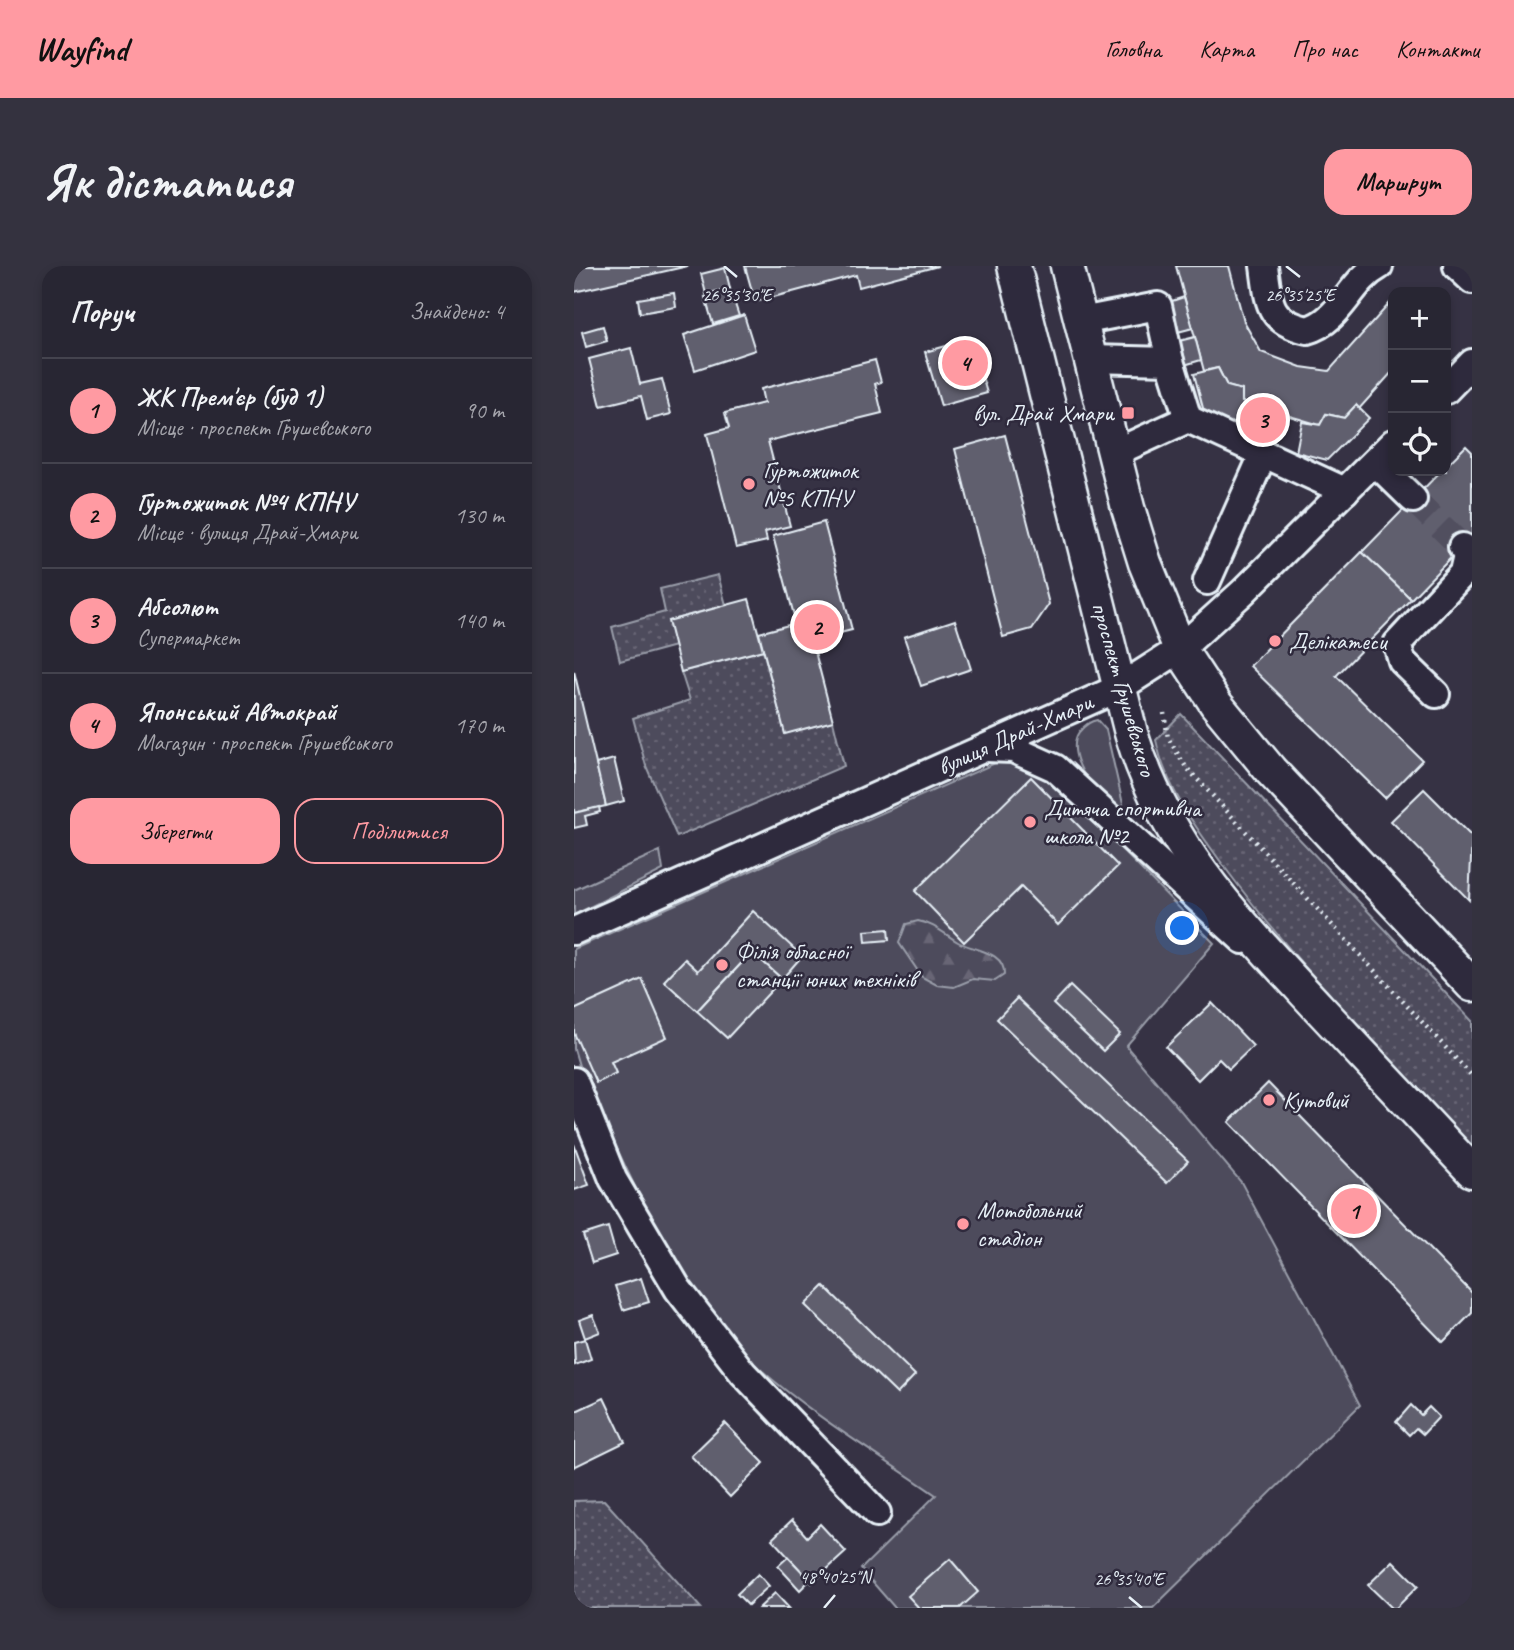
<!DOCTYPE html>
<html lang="uk">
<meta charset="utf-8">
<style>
body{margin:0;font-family:Caveat,sans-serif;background:#34323f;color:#f1f3f6}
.controls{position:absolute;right:21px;top:21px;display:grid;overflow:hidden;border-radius:14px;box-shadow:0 4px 10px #0003}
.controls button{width:63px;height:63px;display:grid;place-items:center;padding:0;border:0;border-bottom:2px solid #44434e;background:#282633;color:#f1f3f6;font:35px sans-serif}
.you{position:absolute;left:609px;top:663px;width:24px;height:24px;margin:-18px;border:5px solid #fff;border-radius:50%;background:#1a73e8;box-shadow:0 0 0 10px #1a73e833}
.badge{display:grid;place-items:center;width:46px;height:46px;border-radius:50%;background:#ff9aa2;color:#111;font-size:23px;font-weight:700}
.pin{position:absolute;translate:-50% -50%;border:4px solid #fff;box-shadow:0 2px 7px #0006}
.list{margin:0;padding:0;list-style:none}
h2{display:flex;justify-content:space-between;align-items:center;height:91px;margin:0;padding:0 28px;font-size:30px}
h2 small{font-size:23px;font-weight:400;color:#a5a5ac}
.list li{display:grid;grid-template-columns:46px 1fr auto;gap:21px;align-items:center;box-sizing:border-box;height:105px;padding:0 28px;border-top:2px solid #44434e}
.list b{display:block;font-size:26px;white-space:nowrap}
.list p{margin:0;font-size:23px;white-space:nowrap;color:#a5a5ac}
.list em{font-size:23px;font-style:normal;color:#a5a5ac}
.actions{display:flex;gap:14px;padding:21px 28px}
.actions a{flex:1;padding:16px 0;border:2px solid #ff9aa2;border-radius:21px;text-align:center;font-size:24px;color:#ff9aa2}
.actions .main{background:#ff9aa2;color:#111}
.icon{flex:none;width:38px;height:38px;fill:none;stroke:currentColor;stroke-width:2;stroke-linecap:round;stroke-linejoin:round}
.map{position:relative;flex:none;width:898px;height:1342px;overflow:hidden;border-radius:21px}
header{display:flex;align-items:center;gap:42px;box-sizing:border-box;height:98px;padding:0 35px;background:#ff9aa2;color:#111}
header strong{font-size:33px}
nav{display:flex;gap:38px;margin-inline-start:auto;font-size:24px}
.intro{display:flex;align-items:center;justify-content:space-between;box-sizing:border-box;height:168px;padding:0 42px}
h1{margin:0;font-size:49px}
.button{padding:18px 32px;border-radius:21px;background:#ff9aa2;color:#111;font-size:24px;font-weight:700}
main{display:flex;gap:42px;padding:0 42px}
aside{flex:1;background:#282633;border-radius:21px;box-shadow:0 4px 10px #0003}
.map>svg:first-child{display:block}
.green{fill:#4d4b5c;stroke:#9a9eaa;stroke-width:2}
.forest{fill:url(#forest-firs);stroke:#9a9eaa;stroke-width:2}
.park{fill:url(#park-dots);stroke:#9a9eaa;stroke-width:2}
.building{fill:#605e6e;stroke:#e8f1f8;stroke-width:2}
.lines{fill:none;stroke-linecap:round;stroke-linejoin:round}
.minor-tunnel{stroke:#514f5f;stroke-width:26;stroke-dasharray:26 13;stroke-linecap:butt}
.minor-casing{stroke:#e8f1f8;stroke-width:32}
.major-casing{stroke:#e8f1f8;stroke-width:37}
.path{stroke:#e8f1f8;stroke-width:4.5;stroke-dasharray:2 5;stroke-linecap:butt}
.minor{stroke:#2f2a3d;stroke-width:26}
.major{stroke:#2f2a3d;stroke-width:32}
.ticks{fill:none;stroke:#e8f1f8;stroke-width:2.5}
.poi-dot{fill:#ff9aa2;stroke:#2f2a3d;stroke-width:2.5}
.labels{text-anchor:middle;stroke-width:5;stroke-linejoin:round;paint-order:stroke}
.poi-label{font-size:24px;fill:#e8f1f8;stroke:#2f2a3d;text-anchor:start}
.street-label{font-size:24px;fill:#e8f1f8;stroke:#2f2a3d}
.ticks-label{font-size:18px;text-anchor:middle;fill:#e8f1f8;stroke:#2f2a3d;stroke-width:5;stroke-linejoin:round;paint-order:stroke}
</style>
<header>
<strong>Wayfind</strong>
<nav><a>Головна</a><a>Карта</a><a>Про нас</a><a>Контакти</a></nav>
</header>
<div class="intro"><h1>Як дістатися</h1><a class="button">Маршрут</a></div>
<main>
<aside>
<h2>Поруч<small>Знайдено: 4</small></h2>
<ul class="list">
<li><span class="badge">1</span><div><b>ЖК Прем'єр (буд 1)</b><p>Місце · проспект Грушевського</p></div><em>90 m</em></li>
<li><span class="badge">2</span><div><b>Гуртожиток №4 КПНУ</b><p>Місце · вулиця Драй-Хмари</p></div><em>130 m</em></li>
<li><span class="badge">3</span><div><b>Абсолют</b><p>Супермаркет</p></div><em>140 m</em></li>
<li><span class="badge">4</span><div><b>Японський Автокрай</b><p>Магазин · проспект Грушевського</p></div><em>170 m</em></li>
</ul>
<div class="actions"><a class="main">Зберегти</a><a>Поділитися</a></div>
</aside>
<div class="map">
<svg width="898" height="1342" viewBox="0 0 898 1342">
<defs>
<pattern id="forest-firs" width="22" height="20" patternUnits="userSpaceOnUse" patternTransform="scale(1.75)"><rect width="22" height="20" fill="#4d4b5c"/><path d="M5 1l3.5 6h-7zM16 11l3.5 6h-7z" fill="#676574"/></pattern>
<pattern id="park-dots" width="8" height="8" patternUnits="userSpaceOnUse" patternTransform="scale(1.75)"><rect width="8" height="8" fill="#4d4b5c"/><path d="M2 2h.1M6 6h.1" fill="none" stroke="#676574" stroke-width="1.8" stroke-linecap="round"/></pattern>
</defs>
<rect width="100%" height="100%" fill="#363244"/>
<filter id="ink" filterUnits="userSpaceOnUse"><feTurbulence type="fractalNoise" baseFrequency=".0143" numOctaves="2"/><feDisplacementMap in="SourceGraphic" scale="14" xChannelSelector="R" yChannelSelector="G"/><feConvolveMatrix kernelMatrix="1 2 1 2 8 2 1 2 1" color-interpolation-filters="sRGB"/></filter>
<g filter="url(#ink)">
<!-- green -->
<g class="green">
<path d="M523,454L532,464L549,538L548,547C527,537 488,491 505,466C510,460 515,455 523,454Z"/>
<path d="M428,494L474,509L640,677L552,780L667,916L786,1139L579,1342H321L287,1303L362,1229C303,1188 239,1150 185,1102C101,1027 54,903 6,803L0,783V683Z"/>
<polygon points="86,585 89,604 0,649 0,624"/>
</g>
<!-- forest -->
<path class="forest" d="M344,655C361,658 370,668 384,676C398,684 432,685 430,709L421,715L399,713L380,721L363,719L348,711L325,677L332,658Z"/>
<!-- park -->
<g class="park">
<polygon points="144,309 152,339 94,355 101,380 46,395 38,361 91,346 86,323"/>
<polygon points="189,384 211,467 259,455 270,500 103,571 72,500 59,452 116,434 107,406"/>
<path d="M607,448L898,755V881C813,791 726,703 652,603C623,563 592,523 582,474Z"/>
<polygon points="30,1234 127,1342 0,1342 0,1235"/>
</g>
<!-- building -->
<g class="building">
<polygon points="0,0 114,0 0,26"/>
<polygon points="171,0 364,0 285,21 282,9 181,36"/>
<polygon points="602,0 655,0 670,56 687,86 727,101 755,105 816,37 819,40 819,105 785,143 782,139 770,152 752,148 746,159 668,136 668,124 653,120 644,102 630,105"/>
<polygon points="151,2 156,22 132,28 127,8"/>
<polygon points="156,23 165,50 139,58 131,31"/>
<polygon points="100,27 102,41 66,47 64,33"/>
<polygon points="610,31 619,62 600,67 592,37"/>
<polygon points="170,49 181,84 121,104 110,69"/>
<polygon points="29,60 33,75 12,81 8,66"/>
<polygon points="621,71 627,94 607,100 601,76"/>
<polygon points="397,73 413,127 367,140 351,86"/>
<polygon points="57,82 66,118 88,113 97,148 73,154 67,130 27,140 15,93"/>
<polygon points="301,94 307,116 301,118 308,147 194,175 216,260 191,266 193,275 162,282 133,168 155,162 151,147 190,137 187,123"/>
<polygon points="644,102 653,120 668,124 668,136 694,145 689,168 660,163 630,146 620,108"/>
<polygon points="782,139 795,152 753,194 722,186 728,156 746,159 752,148 770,152"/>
<polygon points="431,169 475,338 458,363 429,371 381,183"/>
<polygon points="892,180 898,186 898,270 837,333 788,286 867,205 872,205 872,200"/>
<polygon points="250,256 278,364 238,374 259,455 211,468 185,367 222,357 199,270"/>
<polygon points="788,286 837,333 762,410 848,494 811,532 676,400"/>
<polygon points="175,333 189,384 107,406 94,355"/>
<polygon points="381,354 397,403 347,420 330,371"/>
<polygon points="0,405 32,540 0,547"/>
<polygon points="40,493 50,535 32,540 22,498"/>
<polygon points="457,511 544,600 484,659 447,621 390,676 341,625"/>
<polygon points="850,523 898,571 895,634 817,555"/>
<polygon points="25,541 26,546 11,550 13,559 0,562 0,547"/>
<polygon points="179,645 228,690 208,713 178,686 123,745 90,715 111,693 124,705"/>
<polygon points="314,663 315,674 292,676 291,665"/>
<polygon points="178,686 208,713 153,772 123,745"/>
<polygon points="68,713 93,771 37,796 42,807 22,817 0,767 0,744"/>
<polygon points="496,720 546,768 529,785 479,738"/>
<polygon points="443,732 614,895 593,917 423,753"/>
<polygon points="638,737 679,780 655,803 645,793 624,814 592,781"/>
<polygon points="694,817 898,1027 898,1047 869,1076 655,856"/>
<polygon points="0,878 15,919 0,924"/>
<polygon points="34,961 42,989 18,997 9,969"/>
<polygon points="67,1012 75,1036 49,1044 41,1020"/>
<polygon points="250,1020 341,1109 323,1128 231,1039"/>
<polygon points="19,1049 26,1066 11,1072 5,1054"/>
<polygon points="11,1073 17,1093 1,1099 0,1076"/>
<polygon points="30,1132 51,1176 0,1201 0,1146"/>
<polygon points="837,1139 847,1149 855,1141 865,1151 849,1168 842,1162 835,1169 822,1156"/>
<polygon points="151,1157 190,1197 156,1231 117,1190"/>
<polygon points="218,1254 233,1271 246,1258 272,1286 238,1317 198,1273"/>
<polygon points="214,1291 236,1314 226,1324 204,1300"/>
<polygon points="376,1293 404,1326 386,1342 345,1342 334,1330"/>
<polygon points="819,1295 844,1320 822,1342 818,1342 794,1319"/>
<polygon points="184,1308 195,1320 174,1339 163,1328"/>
<polygon points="201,1327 215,1342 185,1342"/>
</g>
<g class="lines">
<!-- minor-tunnel -->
<polyline class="minor-tunnel" points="839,233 888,281"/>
<defs>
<g id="minor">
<path d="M690,0C695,35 693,55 733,64C767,55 776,15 805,0"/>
<polyline points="883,0 898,14"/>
<polyline points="507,55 584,40 596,95 614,153 771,225"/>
<polyline points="516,93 596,95"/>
<polyline points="872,124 898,97"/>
<polyline points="540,187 614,153"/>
<polyline points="801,196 839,233"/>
<polyline points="633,315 689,189"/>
<polyline points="862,428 828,395 823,378 889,307 893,290 888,281"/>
<polyline points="412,482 439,483 481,502 669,674"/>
<polyline points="0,665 545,422 606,383 669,326 819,177"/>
<polyline points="0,815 39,913 104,1023 169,1107 303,1247"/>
</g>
<g id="major">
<path d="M440,0L557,467C592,583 665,656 745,742C796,796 847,851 898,905"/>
<polyline points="493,0 554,242 571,297 606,383 642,438 697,505 898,719"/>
</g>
</defs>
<!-- minor casing -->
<use href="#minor" class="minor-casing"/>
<!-- major casing -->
<use href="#major" class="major-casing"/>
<!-- path -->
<polyline class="path" points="590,447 594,472 612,501 898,810"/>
<!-- minor -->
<use href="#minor" class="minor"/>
<!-- major -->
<use href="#major" class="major"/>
</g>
</g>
<!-- ticks -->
<path class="ticks" d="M150,0L163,11M712,0L726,11M555,1331L568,1342M250,1342L261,1329"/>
<!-- markers -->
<g class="poi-dot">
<rect x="547" y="140" width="14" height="14" rx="3.5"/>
<circle cx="175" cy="218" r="7"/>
<circle cx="701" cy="375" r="7"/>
<circle cx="456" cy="556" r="7"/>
<circle cx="148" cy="699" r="7"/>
<circle cx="695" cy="834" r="7"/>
<circle cx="389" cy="958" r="7"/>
</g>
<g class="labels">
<!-- poi labels -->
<g class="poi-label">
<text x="540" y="155" text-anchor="end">вул. Драй Хмари</text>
<text x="189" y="212">Гуртожиток<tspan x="189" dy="28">№5 КПНУ</tspan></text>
<text x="715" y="383">Делікатеси</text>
<text x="470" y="550">Дитяча спортивна<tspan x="470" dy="28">школа №2</tspan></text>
<text x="162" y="693">Філія обласної<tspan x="162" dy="28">станції юних техніків</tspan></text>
<text x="709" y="842">Кутовий</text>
<text x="403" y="952">Мотобольний<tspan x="403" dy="28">стадіон</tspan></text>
</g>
<!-- street labels -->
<g class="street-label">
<text transform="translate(550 423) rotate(74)" y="8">проспект Грушевського</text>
<text transform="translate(441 468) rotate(-24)" y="8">вулиця Драй-Хмари</text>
</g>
</g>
<g class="ticks-label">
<text x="163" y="35">26°35'30"E</text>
<text x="726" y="35">26°35'25"E</text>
<text x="261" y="1317">48°40'25"N</text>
<text x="555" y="1319">26°35'40"E</text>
</g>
</svg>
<div class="controls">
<button>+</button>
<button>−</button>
<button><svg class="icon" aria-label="locate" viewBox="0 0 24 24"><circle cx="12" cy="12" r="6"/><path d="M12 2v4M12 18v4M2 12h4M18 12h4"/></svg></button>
</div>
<div class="you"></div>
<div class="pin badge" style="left:780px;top:945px">1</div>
<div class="pin badge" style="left:243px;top:361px">2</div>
<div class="pin badge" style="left:689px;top:154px">3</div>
<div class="pin badge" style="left:391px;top:97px">4</div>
</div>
</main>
